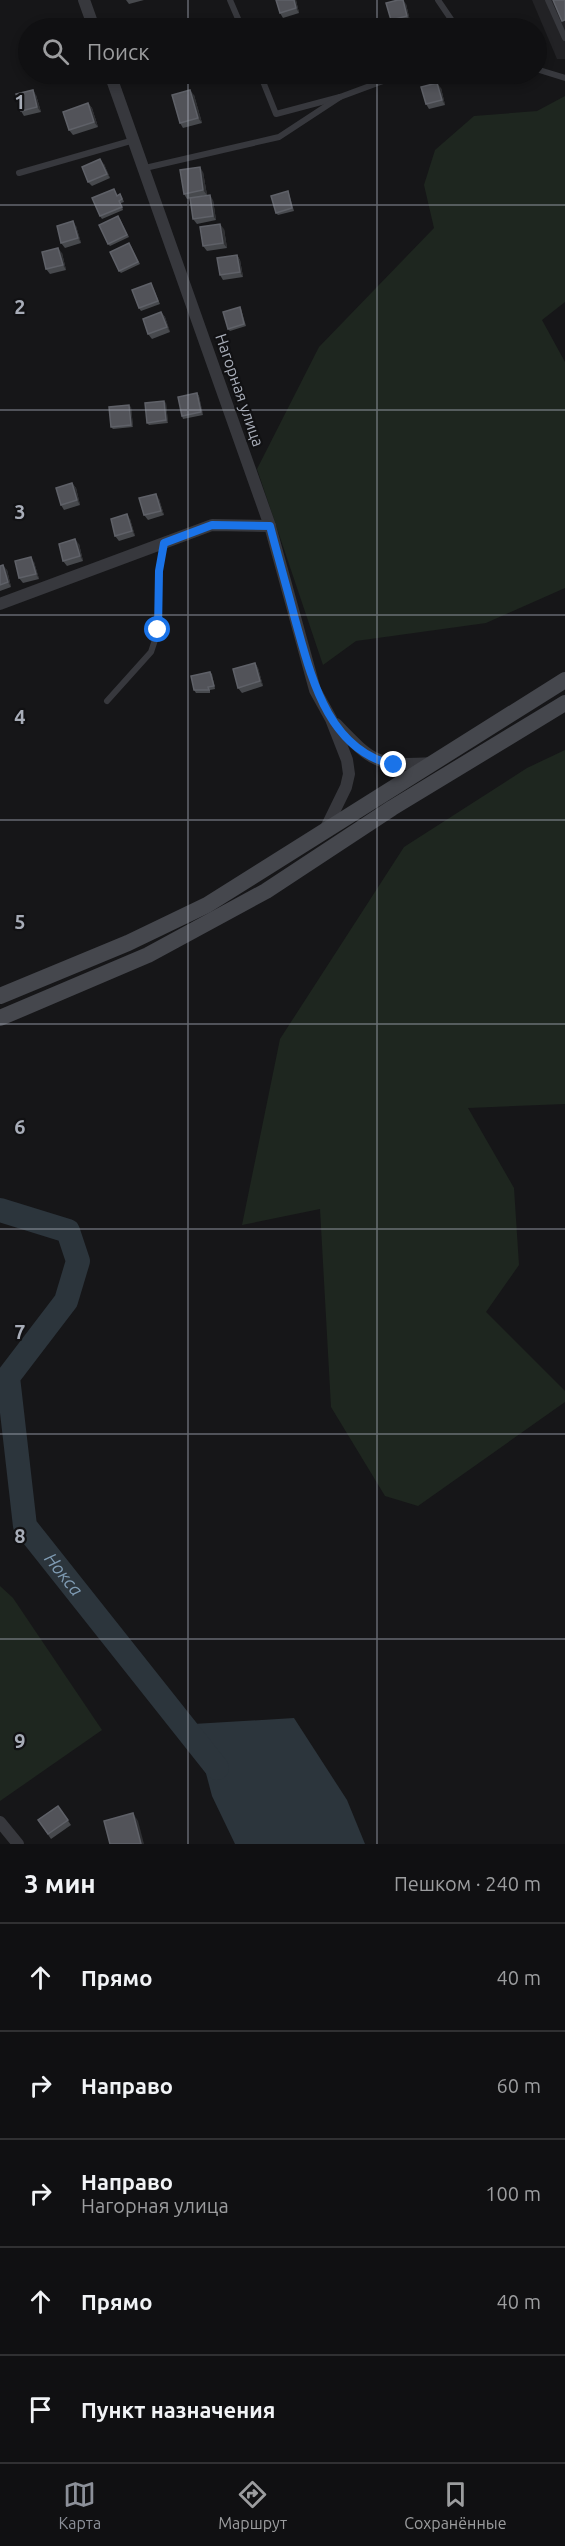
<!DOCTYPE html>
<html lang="ru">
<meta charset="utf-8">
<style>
body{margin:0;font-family:Ubuntu,sans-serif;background:#1e1e20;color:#f1f3f6}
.stop{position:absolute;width:18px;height:18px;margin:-14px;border:4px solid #1a73e8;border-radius:50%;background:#fff}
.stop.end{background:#1a73e8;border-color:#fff;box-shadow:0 2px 6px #0008}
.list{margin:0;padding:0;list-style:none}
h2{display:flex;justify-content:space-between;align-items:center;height:78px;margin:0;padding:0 24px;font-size:26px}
h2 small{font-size:20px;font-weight:400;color:#9c9d9f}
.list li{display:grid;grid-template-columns:39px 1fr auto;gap:18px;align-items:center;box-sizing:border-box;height:108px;padding:0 24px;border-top:2px solid #303032}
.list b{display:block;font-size:22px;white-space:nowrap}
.list p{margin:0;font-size:20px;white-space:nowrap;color:#9c9d9f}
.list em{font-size:20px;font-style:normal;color:#9c9d9f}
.icon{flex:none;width:33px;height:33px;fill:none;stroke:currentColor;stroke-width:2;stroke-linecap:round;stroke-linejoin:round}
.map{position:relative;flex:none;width:565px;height:1844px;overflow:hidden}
.search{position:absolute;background:#101012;box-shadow:0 3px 9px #0003;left:18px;right:18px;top:18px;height:66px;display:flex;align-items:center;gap:15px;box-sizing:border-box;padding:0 21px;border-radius:33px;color:#9c9d9f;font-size:22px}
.sheet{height:618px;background:#101012}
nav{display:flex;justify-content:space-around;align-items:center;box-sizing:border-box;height:84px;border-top:2px solid #303032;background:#101012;font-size:16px;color:#9c9d9f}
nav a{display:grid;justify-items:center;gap:3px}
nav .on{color:#8c9099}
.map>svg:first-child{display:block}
.built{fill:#222225}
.green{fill:#1e261f}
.water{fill:#2c353c}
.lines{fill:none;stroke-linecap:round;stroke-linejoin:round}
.river{stroke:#2c353c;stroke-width:24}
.service{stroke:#37383d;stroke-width:6}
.minor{stroke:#37383d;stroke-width:12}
.secondary{stroke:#45474d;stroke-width:16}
.wall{fill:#47494d}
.shaded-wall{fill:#2f3033}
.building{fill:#525359;stroke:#5f6168;stroke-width:1.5}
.route{stroke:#1a73e8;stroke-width:8}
.grid{fill:none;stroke:#a8adb8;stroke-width:1.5;stroke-opacity:0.55}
.labels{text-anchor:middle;stroke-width:4.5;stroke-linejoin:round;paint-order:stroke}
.street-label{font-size:16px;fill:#a8adb8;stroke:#111113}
.water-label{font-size:18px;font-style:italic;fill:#7f9bb3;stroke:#111113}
.grid-label{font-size:20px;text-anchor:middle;font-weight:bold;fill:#a8adb8;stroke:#111113;stroke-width:4.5;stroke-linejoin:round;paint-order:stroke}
</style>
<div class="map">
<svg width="565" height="1844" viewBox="0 0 565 1844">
<rect width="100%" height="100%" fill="#161618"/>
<!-- built -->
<polygon class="built" points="532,0 565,0 565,59 557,59"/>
<!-- green -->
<g class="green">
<polygon points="565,96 565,302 542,320 565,362 565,588 486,623 356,641 323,665 257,469 319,347 434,228 424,185 435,150 474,116 537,111"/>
<polygon points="565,750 565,1104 468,1108 514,1188 519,1265 486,1312 565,1391 565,1402 418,1506 385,1496 331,1407 320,1209 242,1225 280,1039 404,847 527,768"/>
<polygon points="0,1586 13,1598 102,1730 0,1801"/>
</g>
<!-- water -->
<polygon class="water" points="294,1718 347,1800 365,1844 235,1844 212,1796 193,1724"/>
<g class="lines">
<!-- river -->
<path class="river" id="s1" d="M0,1210L68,1231L78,1261L66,1301L8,1377L25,1526L217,1768"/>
<!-- service -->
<g class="service">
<polyline points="230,0 242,28"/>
<polyline points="438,0 457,28"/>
<polyline points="548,0 565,38"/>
<polyline points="536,69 565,78"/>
<polyline points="260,74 276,114 340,97 402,74"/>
<polyline points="145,168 279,137 340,97"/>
<polyline points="19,173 134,140"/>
<polyline points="107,701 151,652 158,631 159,571 164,544"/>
</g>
<!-- minor -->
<g class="minor">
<polyline points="84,0 94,28"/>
<polyline points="110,74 270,526 315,690 331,719 347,760 349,774 346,787 325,830"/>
<polyline points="0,604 212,525 270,526"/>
<path d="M336,724C374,764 378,766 432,763"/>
<polyline points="0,1822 18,1844"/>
</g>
<!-- secondary -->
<g class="secondary">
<polyline points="0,996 128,943 207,905 565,680"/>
<polyline points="0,1018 148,955 266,891 392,808 565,703"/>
</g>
</g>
<!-- wall -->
<g class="wall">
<polygon points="126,0 144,0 129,4"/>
<polygon points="276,0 296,0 299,13 283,18 280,13"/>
<polygon points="406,4 410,21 394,25 391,20"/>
<polygon points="144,74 163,74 164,76 147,80"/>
<polygon points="441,88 445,105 429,109 426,104"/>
<polygon points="36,95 41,112 24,116 21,111"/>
<polygon points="194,95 202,123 183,128 180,123"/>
<polygon points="88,103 92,108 98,127 73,135 69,130"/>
<polygon points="104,164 110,178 92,186 88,182"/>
<polygon points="203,172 207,195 187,199 184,194"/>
<polygon points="114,189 117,195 120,194 122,197 124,202 121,203 123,210 102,219 100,216"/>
<polygon points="289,194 294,211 278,215 276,213"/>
<polygon points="213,200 216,220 197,224 193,219"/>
<polygon points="120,219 129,237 110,246 108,244"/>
<polygon points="76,226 81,243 65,248 61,243"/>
<polygon points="224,229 227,248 207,251 203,246"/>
<polygon points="131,246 140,264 121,273 119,271"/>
<polygon points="62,253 66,270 50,274 46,269"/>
<polygon points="237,255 240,260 243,277 223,280 220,275"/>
<polygon points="151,283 160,304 141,311 139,308"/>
<polygon points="241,309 246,326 230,331 228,329"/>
<polygon points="161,312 165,317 170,332 152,339 148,334"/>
<polygon points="197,393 199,396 203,415 183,419 182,416"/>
<polygon points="166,403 168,423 149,425 147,423"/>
<polygon points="131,407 133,427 113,429 111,427"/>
<polygon points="72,483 76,488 80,505 64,510 61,505"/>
<polygon points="159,499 164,515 148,520 144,515"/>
<polygon points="130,519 135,536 119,541 115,536"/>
<polygon points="79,544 83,561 67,566 63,561"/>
<polygon points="34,562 39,579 23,583 19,578"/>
<polygon points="0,566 7,570 11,587 0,591"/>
<polygon points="255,663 258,668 263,686 242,693 238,688"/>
<polygon points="210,672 212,674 215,689 210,690 210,693 196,693 194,690"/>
<polygon points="58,1806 71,1825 51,1839 38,1820"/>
</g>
<!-- shaded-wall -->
<g class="shaded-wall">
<polygon points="294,0 296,0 299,13 296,8"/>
<polygon points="403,0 406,4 410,21 407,16"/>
<polygon points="437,83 441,88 445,105 442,100"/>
<polygon points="33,90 36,95 41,112 37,107"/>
<polygon points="190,90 194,95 202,123 198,118"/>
<polygon points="88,103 92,108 98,127 94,122"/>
<polygon points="100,159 104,164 110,178 107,174"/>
<polygon points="200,167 203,172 207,195 203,190"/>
<polygon points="210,195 213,200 216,220 213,216"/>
<polygon points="73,221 76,226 81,243 78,238"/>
<polygon points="220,224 224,229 227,248 223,243"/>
<polygon points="58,248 62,253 66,270 63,265"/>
<polygon points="237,255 240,260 243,277 240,272"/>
<polygon points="161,312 165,317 170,332 167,327"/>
<polygon points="197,393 199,396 203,415 201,412"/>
<polygon points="164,401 166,403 168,423 166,420"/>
<polygon points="129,405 131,407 133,427 131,425"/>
<polygon points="72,483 76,488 80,505 77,500"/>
<polygon points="156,494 159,499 164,515 161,511"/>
<polygon points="127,514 130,519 135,536 132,531"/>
<polygon points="75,539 79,544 83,561 80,556"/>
<polygon points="31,557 34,562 39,579 36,574"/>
<polygon points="3,565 7,570 11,587 8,582"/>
<polygon points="255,663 258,668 263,686 260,681"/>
<polygon points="133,1813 138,1821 144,1844 141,1844"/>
</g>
<!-- building -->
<g class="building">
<polygon points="276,0 294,0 296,8 280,13"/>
<polygon points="398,0 403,0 407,16 391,20 386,3"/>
<polygon points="553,0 565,0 565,20 562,21"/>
<polygon points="68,19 71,28 38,28 38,27"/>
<polygon points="303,24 304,28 286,28"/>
<polygon points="144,74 161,74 146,78"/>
<polygon points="437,83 442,100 426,104 421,87"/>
<polygon points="33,90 37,107 21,111 16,94"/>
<polygon points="190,90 198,118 180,123 172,95"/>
<polygon points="88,103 94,122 69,130 63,112"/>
<polygon points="100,159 107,174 88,182 82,167"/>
<polygon points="200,167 203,190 184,194 180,170"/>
<polygon points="114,189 117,196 120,194 122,199 119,201 122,207 100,216 92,198"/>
<polygon points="288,191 292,208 276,213 271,196"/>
<polygon points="210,195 213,216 193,219 190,198"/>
<polygon points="118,216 127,235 108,244 99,225"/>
<polygon points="73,221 78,238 61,243 57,226"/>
<polygon points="220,224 223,243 203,246 200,227"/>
<polygon points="129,243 138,262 119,271 110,252"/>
<polygon points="58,248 63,265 46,269 42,252"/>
<polygon points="237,255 240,272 220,275 217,258"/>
<polygon points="151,283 158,301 139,308 132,290"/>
<polygon points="240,307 244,324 228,329 223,312"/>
<polygon points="161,312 167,327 148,334 143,319"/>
<polygon points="197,393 201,412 182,416 178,397"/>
<polygon points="164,401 166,420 147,423 145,403"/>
<polygon points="129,405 131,425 111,427 109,407"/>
<polygon points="72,483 77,500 61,505 56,488"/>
<polygon points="156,494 161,511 144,515 139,498"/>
<polygon points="127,514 132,531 115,536 111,519"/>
<polygon points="75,539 80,556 63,561 59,544"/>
<polygon points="31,557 36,574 19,578 15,561"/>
<polygon points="3,565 8,582 0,585 0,566"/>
<polygon points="255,663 260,681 238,688 233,669"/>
<polygon points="210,672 214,686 208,687 209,690 194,690 191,676"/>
<polygon points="58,1806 68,1820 48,1834 38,1820"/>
<polygon points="133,1813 141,1844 110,1844 104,1821"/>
</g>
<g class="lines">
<!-- route -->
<path class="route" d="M158,630L159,571L164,543L212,525L270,526C278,557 287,588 295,619C311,676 327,750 394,765"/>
</g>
<!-- grid -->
<path class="grid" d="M188,0V28M377,0V28M188,74V1844M377,74V1844M0,205H565M0,410H565M0,615H565M0,820H565M0,1024H565M0,1229H565M0,1434H565M0,1639H565"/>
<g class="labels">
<!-- street labels -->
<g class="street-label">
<text transform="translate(240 390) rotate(71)" y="6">Нагорная улица</text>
</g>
<!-- water labels -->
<g class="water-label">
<text dy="6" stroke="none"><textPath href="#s1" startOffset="452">Нокса</textPath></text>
</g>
</g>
<g class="grid-label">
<text x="20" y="109">1</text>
<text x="20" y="314">2</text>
<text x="20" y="519">3</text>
<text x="20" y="724">4</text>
<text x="20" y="929">5</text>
<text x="20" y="1134">6</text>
<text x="20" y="1339">7</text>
<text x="20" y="1543">8</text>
<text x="20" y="1748">9</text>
</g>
</svg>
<div class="stop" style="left:158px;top:630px"></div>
<div class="stop end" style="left:394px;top:765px"></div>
<div class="search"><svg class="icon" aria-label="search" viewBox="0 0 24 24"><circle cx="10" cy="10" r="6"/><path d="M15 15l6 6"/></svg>Поиск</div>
</div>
<section class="sheet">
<h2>3 мин<small>Пешком · 240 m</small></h2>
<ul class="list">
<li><svg class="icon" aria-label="ahead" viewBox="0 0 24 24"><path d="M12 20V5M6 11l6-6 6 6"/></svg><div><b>Прямо</b></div><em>40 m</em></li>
<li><svg class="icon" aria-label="right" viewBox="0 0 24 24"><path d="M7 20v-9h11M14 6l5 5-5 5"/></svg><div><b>Направо</b></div><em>60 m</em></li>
<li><svg class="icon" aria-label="right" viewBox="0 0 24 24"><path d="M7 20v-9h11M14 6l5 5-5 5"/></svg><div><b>Направо</b><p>Нагорная улица</p></div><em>100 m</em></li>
<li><svg class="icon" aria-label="ahead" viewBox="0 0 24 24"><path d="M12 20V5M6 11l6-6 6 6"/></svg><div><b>Прямо</b></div><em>40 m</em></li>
<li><svg class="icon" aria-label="arrive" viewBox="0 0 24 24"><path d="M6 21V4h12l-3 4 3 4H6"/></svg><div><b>Пункт назначения</b></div></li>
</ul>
</section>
<nav>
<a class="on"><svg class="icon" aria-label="map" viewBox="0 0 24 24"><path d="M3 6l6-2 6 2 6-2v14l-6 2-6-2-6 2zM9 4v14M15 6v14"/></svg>Карта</a>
<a><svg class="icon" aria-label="directions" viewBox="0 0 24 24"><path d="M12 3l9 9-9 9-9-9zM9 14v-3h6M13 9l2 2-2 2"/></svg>Маршрут</a>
<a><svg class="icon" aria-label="saved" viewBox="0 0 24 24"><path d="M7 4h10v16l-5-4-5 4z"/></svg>Сохранённые</a>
</nav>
